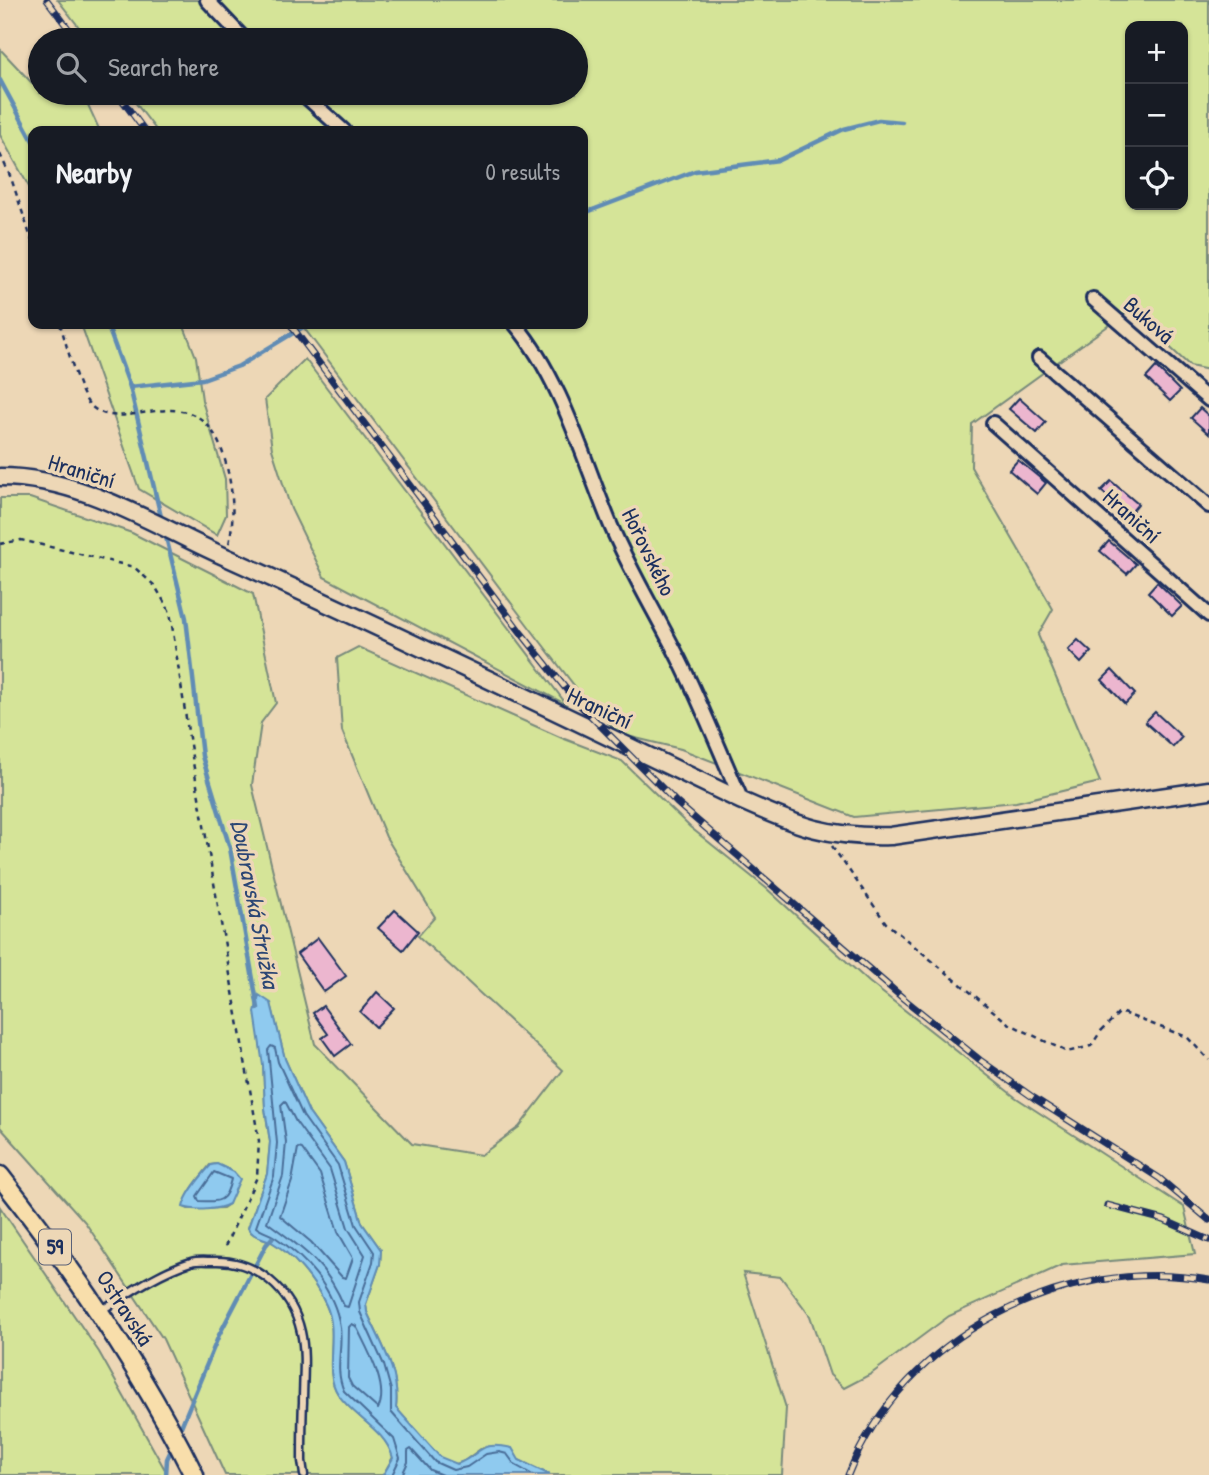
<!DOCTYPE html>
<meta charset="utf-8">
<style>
body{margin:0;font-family:"Patrick Hand",sans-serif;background:#242831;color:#f1f3f6}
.controls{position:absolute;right:21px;top:21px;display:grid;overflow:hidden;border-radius:14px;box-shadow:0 2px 5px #0004}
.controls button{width:63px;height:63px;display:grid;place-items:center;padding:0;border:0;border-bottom:2px solid #363941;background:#171b24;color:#f1f3f6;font:35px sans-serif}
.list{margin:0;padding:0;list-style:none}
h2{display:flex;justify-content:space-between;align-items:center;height:91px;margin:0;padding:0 28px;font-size:30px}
h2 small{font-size:23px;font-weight:400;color:#9ea1a6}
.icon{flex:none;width:38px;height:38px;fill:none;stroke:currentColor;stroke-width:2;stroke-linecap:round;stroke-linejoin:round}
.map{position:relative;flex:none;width:1209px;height:1475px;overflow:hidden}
.search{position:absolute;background:#171b24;box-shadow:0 2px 5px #0004;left:28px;top:28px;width:560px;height:77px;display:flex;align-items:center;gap:18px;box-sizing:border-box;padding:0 24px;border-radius:38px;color:#9ea1a6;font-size:26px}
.panel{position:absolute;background:#171b24;box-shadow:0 2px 5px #0004;left:28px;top:126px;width:560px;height:203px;border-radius:14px}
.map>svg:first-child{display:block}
.green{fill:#d5e498;stroke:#788a7b;stroke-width:2;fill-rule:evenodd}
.water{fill:#8fcaef;stroke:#618cb5;stroke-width:2}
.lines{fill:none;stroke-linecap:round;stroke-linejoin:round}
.shore{stroke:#496d98;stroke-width:2}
.stream{stroke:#618cb5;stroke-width:4.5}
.building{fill:#ecb6cf;stroke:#1b2f5e;stroke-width:2}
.lane-casing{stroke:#1b2f5e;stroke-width:11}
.street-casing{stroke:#1b2f5e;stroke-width:18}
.secondary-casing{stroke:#1b2f5e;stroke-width:21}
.primary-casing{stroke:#1b2f5e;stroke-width:23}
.path{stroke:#1b2f5e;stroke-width:2.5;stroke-dasharray:5 5;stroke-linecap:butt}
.lane{stroke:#edd7b6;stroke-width:6}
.street{stroke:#edd7b6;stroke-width:12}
.secondary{stroke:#edd7b6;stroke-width:16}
.primary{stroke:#f8deab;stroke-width:18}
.rail-casing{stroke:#1b2f5e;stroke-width:7}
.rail{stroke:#edd7b6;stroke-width:4.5;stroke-dasharray:13;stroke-linecap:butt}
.labels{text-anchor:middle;stroke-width:7;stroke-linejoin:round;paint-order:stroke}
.shield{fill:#edd7b6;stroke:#5a6178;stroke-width:2}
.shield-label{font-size:21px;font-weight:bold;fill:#1b2f5e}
.street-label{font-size:23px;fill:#1b2f5e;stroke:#edd7b6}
.water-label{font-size:24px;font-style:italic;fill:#2c4674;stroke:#edd7b6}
</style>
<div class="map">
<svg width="1209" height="1475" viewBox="0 0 1209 1475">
<rect width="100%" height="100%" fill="#edd7b6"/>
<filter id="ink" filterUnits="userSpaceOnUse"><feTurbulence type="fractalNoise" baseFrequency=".0143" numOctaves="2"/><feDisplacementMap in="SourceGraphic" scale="14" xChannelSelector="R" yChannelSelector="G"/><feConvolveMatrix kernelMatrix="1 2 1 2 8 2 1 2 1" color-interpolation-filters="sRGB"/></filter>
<g filter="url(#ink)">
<!-- green -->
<g class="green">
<path d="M58,0H1209V370L1190,366L1130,310L972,424L971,467L1053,609L1038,635L1100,782L1016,802L854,817L681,749L619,734L580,693L530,628L301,324H583V131H157L128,93H576V40H89ZM1130,26H1183V205H1130Z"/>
<polygon points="0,49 32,83 40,85 40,93 70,93 84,96 100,131 33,131 33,194 0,135"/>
<polygon points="81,324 183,324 196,357 202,400 225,479 226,515 217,535 139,489"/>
<polygon points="305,359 567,705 324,577 291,509 272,449 265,399"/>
<path d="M0,498H30L132,533L253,594L276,703L261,723L252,785L315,1044L412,1144L481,1155L519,1127L563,1070L418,936L435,917L386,837L342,731L337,658L358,647L562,738L622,761L690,827L766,888L869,982L1015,1097L1184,1207L1195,1254L1062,1265L949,1316L871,1374L844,1388L830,1375L810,1316L781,1277L743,1273L786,1408L782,1475H550L519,1460L483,1447L464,1461L456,1464L440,1458L396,1408C400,1373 381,1343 367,1312L366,1304L380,1264L381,1250L362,1223L344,1162L309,1113L285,1059L271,1003L263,1065L265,1108L270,1142L267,1174L248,1228C254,1238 260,1236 270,1241C293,1254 315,1281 326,1305C340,1334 322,1370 338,1394C354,1418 384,1428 393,1457L383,1475H225L163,1339L85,1222L0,1127ZM216,1164L234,1172L229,1204L223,1208L188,1209L184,1207C186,1193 201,1176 210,1165Z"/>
<polygon points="0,1207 99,1352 168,1475 0,1475"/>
</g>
<!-- water -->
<g class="water">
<path d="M259,995L271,1003L285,1059L309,1113L344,1162L362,1223L381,1250L380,1264L366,1304L367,1312C381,1344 400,1371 396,1408L440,1457L457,1464C483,1454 477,1440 512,1448L519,1460L550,1475H383L393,1458C385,1429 354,1418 338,1394C322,1370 340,1334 326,1305C315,1281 293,1254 270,1241C260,1236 254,1238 248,1228L267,1174L270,1142L265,1108L263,1065L255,1012Z"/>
<path d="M217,1164L234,1172L240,1179L229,1204C218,1210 195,1211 183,1207C186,1193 201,1176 211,1165Z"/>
</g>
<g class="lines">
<!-- shore -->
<g class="shore">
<path d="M285,1101L296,1122L330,1169L348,1228L365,1255L348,1307L344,1306C327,1264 301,1247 267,1222L283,1176L286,1142L281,1105Z"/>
<polygon points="298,1148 302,1149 320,1174 338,1232 353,1258 346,1278 342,1277 311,1242 280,1216 292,1181"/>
<path d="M214,1172L231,1179C226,1202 221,1202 199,1201L197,1196Z"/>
<path d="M352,1324L356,1326C366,1347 390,1387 378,1409L352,1386L348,1378L349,1327Z"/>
<path d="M392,1475L400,1458L394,1439L344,1391C334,1369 343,1349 340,1327C335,1290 305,1257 275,1237C269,1233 262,1232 256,1227L274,1176L277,1143L268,1050L271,1046L275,1048L278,1062L303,1116L338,1165L356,1225L374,1252L373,1262L359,1302L360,1312L384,1365L391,1390V1412L435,1462L453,1470L467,1467L486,1454L499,1452L507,1454L515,1465L533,1475"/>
<polyline points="402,1475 408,1462 408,1451 411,1449 430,1470 442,1475"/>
</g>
<!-- stream -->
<g class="stream">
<polyline points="0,80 33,141"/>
<polyline points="583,210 587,212 695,171 779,160 844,129 879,120 902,122"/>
<polyline points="107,324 130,387 162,521"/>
<polyline points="130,387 203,379 239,366 308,324"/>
<polyline points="165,533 186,618 202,756 230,848 258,1008"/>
<polyline points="178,1434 219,1335 266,1245 272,1238"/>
<polyline points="166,1475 167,1459 173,1446"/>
</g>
</g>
<!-- building -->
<g class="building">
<polygon points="1156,367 1180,391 1170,401 1146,378"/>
<polygon points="1019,398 1046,422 1037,433 1009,409"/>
<polygon points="1200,408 1209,416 1209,434 1191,418"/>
<polygon points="1018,460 1046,483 1037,494 1009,470"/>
<polygon points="1111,481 1138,504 1129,515 1101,491"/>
<polygon points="1109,541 1136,564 1127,574 1100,551"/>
<polygon points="1157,582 1182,606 1172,616 1148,592"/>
<polygon points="1078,640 1091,652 1081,663 1068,650"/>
<polygon points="1112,670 1135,694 1125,704 1102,680"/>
<polygon points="1155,712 1182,737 1173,747 1145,722"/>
<polygon points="395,910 418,931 403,950 378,928"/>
<polygon points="318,938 346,976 324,992 297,954"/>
<polygon points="377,992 394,1008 376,1027 360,1012"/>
<polygon points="323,1006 351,1044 335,1056 322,1038 328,1034 313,1013"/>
</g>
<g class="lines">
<defs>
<path id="lane" d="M102,1310C130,1292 159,1272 191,1262C198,1260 206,1261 213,1261C256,1259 292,1291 301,1332C306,1355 303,1378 303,1402C302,1421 302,1441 302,1461L304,1475"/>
<g id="street">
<polyline points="207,0 245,40"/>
<polyline points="302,93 344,131"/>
<polyline points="1093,299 1209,400"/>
<path d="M515,324C562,380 583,459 611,526C630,571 657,615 679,659C702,705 721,754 742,801"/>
<polyline points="1039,358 1209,506"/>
<polyline points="993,423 1209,615"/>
</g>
<path id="secondary" d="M0,477C83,477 155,526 228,558C401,636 571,719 742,801C798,826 829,838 891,836L1209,790"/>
<path id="primary" d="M0,1176C74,1270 141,1368 194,1475"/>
</defs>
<!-- lane casing -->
<use href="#lane" class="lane-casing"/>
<!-- street casing -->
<use href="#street" class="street-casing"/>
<!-- secondary casing -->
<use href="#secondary" class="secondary-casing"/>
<!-- primary casing -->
<use href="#primary" class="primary-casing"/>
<!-- path -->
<g class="path">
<polyline points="0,154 11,178 33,244"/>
<path d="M60,324C66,342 78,391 89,404C123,442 198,365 225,460C233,489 235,515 229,544"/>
<polyline points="0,544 21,540 134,567 155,586 170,612 191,751 259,1141 257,1177 223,1251"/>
<polyline points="832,846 886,923 1008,1023 1067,1052 1091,1046 1101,1031 1120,1012 1187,1037 1209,1060"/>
</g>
<!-- lane -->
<use href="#lane" class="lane"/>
<!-- street -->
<use href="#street" class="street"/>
<!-- secondary -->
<use href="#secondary" class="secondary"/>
<!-- primary -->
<use href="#primary" class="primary"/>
<defs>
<g id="rail">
<polyline points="47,0 77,40"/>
<polyline points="117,93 145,131"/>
<polyline points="290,324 522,634 574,699 677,803 904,999 980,1060 1034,1098 1159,1178 1209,1220"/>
<polyline points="1107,1205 1164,1220 1209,1240"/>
<path d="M848,1475C904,1335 1063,1255 1209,1280"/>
</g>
</defs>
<!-- rail casing -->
<use href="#rail" class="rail-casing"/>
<!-- rail -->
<use href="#rail" class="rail"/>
</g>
</g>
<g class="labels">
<!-- shield labels -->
<rect class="shield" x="39" y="1229.5" width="32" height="35" rx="5"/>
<g class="shield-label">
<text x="55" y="1254">59</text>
</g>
<!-- street labels -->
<g class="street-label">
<text transform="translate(1149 320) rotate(41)" y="8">Buková</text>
<text transform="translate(82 471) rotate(17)" y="8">Hraniční</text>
<text transform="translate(1132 516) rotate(42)" y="8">Hraniční</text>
<text transform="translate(649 552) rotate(64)" y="8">Hořovského</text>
<text transform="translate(600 708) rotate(25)" y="8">Hraniční</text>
<text transform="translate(125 1308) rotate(57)" y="8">Ostravská</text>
</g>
<!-- water labels -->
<g class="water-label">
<text transform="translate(255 904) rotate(79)" y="8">Doubravská Stružka</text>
</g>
</g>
</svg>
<div class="controls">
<button>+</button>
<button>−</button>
<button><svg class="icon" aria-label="locate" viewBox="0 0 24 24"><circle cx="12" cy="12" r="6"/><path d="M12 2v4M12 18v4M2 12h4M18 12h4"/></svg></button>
</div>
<div class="search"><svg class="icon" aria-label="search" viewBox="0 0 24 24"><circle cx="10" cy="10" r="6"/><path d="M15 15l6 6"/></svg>Search here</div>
<section class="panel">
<h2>Nearby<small>0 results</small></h2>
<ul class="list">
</ul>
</section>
</div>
